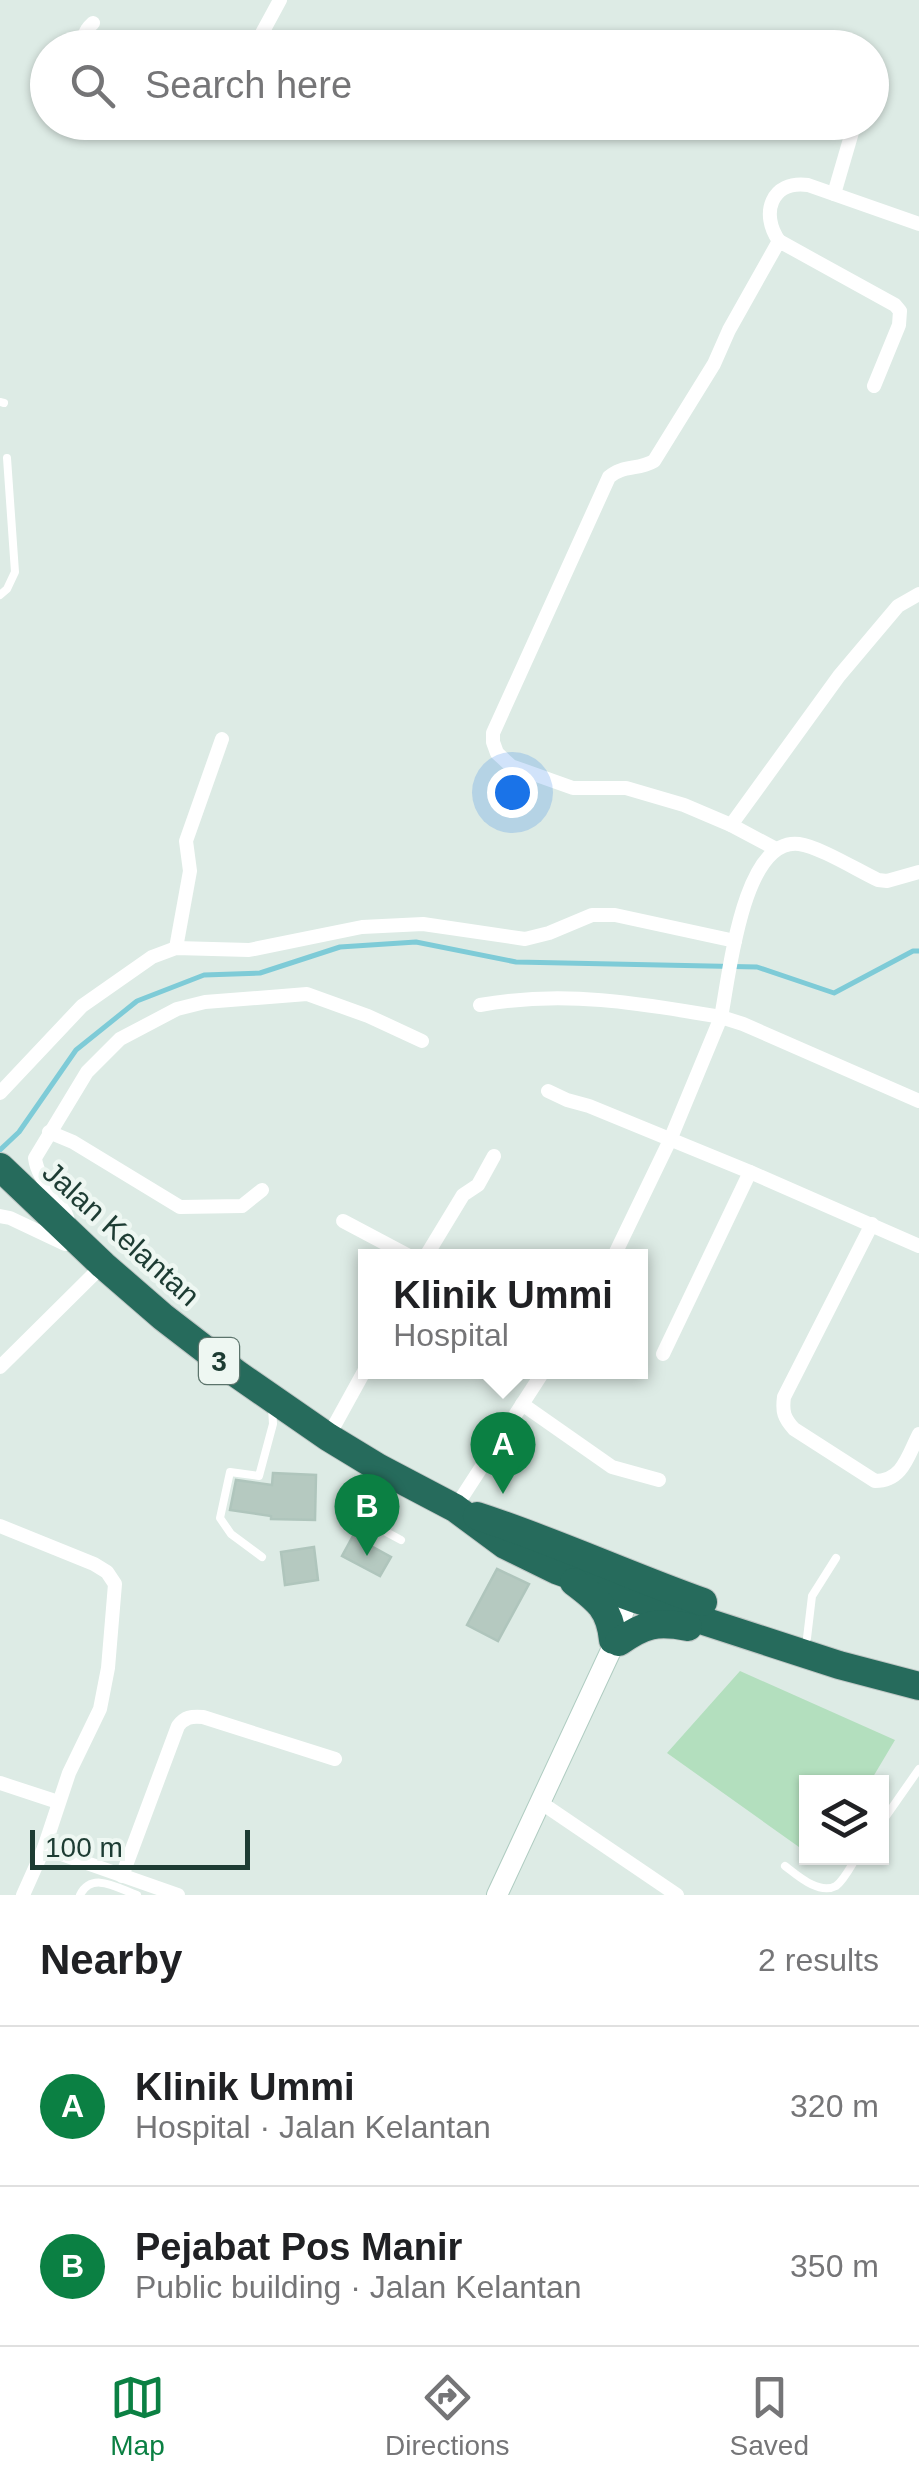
<!DOCTYPE html>
<meta charset="utf-8">
<style>
body{margin:0;font-family:Arial,sans-serif;background:#f6f6f6;color:#202124}
.controls{position:absolute;right:30px;bottom:30px;display:grid;overflow:hidden;border-radius:0px;box-shadow:0 2px 8px #0004}
.controls button{width:90px;height:90px;display:grid;place-items:center;padding:0;border:0;border-bottom:2px solid #e0e0e0;background:#fff;color:#202124;font:50px sans-serif}
.scale{position:absolute;left:30px;bottom:25px;width:220px;box-sizing:border-box;padding-left:10px;border:5px solid #1d3c33;border-top:0;font-size:28px;line-height:35px;white-space:nowrap;color:#1d3c33;-webkit-text-stroke:8px #eef7f2;paint-order:stroke}
.you{position:absolute;left:512px;top:792px;width:35px;height:35px;margin:-25px;border:8px solid #fff;border-radius:50%;background:#1a73e8;box-shadow:0 0 0 15px #1a73e833}
.badge{display:grid;place-items:center;width:65px;height:65px;border-radius:50%;background:#0b8043;color:#fff;font-size:32px;font-weight:700}
.pin{position:absolute;translate:-50% -82px;filter:drop-shadow(0 2px 5px #0008)}
.pin::after{content:'';position:absolute;top:52px;width:35px;height:30px;background:inherit;clip-path:polygon(0 0,100% 0,50% 100%)}
.popup{position:absolute;left:358px;top:1249px;width:290px;height:130px;box-sizing:border-box;display:grid;place-content:center;border-radius:0px;background:#fff;filter:drop-shadow(0 2px 8px #0005);font-size:32px;white-space:nowrap;color:#757577}
.popup b{font-size:38px;color:#202124}
.popup::after{content:'';position:absolute;left:50%;top:100%;margin-left:-20px;border:20px solid transparent;border-top-color:#fff}
.list{margin:0;padding:0;list-style:none}
h2{display:flex;justify-content:space-between;align-items:center;height:130px;margin:0;padding:0 40px;font-size:42px}
h2 small{font-size:32px;font-weight:400;color:#757577}
.list li{display:grid;grid-template-columns:65px 1fr auto;gap:30px;align-items:center;box-sizing:border-box;height:160px;padding:0 40px;border-top:2px solid #e0e0e0}
.list b{display:block;font-size:38px;white-space:nowrap}
.list p{margin:0;font-size:32px;white-space:nowrap;color:#757577}
.list em{font-size:32px;font-style:normal;color:#757577}
.icon{flex:none;width:55px;height:55px;fill:none;stroke:currentColor;stroke-width:2;stroke-linecap:round;stroke-linejoin:round}
.map{position:relative;flex:none;width:919px;height:1895px;overflow:hidden}
.search{position:absolute;background:#fff;box-shadow:0 2px 8px #0004;left:30px;right:30px;top:30px;height:110px;display:flex;align-items:center;gap:25px;box-sizing:border-box;padding:0 35px;border-radius:55px;color:#757577;font-size:38px}
.sheet{height:450px;background:#fff}
nav{display:flex;justify-content:space-around;align-items:center;box-sizing:border-box;height:140px;border-top:2px solid #e0e0e0;background:#fff;font-size:28px;color:#757577}
nav a{display:grid;justify-items:center;gap:5px}
nav .on{color:#0b8043}
.map>svg:first-child{display:block}
.green{fill:#b3dfbe}
.lines{fill:none;stroke-linecap:round;stroke-linejoin:round}
.stream{stroke:#7ecbd7;stroke-width:5}
.building{fill:#b5c9c0;stroke:#afc5bc;stroke-width:2.5}
.secondary-casing{stroke:#afccc1;stroke-width:22}
.highway-casing{stroke:#c0c8c6;stroke-width:30}
.lane{stroke:#fff;stroke-width:8}
.street{stroke:#fff;stroke-width:14}
.secondary{stroke:#fff;stroke-width:20}
.highway{stroke:#266b5c;stroke-width:28}
.labels{text-anchor:middle;stroke-width:9;stroke-linejoin:round;paint-order:stroke}
.shield{fill:#eef7f2;stroke:#5c746c;stroke-width:2.5}
.shield-label{font-size:28px;font-weight:bold;fill:#1d3c33}
.street-label{font-size:30px;fill:#1d3c33;stroke:#eef7f2}
</style>
<div class="map">
<svg width="919" height="1895" viewBox="0 0 919 1895">
<rect width="100%" height="100%" fill="#ddebe5"/>
<!-- green -->
<polygon class="green" points="740,1671 895,1740 870,1782 806,1782 806,1852 667,1753"/>
<g class="lines">
<!-- stream -->
<polyline class="stream" points="0,1150 19,1132 76,1050 137,1001 204,975 260,973 340,947 416,942 516,962 757,967 834,993 913,951 919,951"/>
</g>
<!-- building -->
<g class="building">
<polygon points="273,1473 316,1475 315,1520 271,1519 271,1516 230,1510 236,1480 272,1485"/>
<polygon points="353,1536 391,1557 380,1576 342,1556"/>
<polygon points="314,1547 318,1580 285,1585 281,1552"/>
<polygon points="497,1569 529,1584 498,1641 467,1625"/>
</g>
<g class="lines">
<defs>
<polyline id="secondary" points="497,1895 613,1646 613,1640 633,1586"/>
<g id="highway">
<polyline points="0,1167 103,1265 163,1317 237,1374 328,1437 379,1468 455,1508 505,1545 556,1570 639,1600 839,1665 919,1686"/>
<path d="M477,1516C554,1541 627,1575 703,1602"/>
<path d="M574,1582C598,1600 610,1609 613,1640"/>
<path d="M619,1642C644,1624 657,1621 688,1627"/>
</g>
</defs>
<!-- secondary casing -->
<use href="#secondary" class="secondary-casing"/>
<!-- highway casing -->
<use href="#highway" class="highway-casing"/>
<!-- lane -->
<g class="lane">
<polyline points="0,402 4,403"/>
<polyline points="0,595 7,589 15,572 7,458"/>
<path d="M376,1474C368,1488 354,1503 362,1519L401,1540"/>
<polyline points="262,1557 231,1534 220,1518 230,1472 259,1476 273,1424 272,1407"/>
<polyline points="807,1638 812,1596 836,1558"/>
<polyline points="882,1822 919,1769"/>
<path d="M785,1866C798,1876 819,1895 836,1886C844,1880 851,1866 856,1858"/>
<path d="M80,1895C92,1871 117,1888 137,1895"/>
</g>
<!-- street -->
<g class="street">
<path d="M89,48C81,38 84,31 93,23"/>
<polyline points="254,48 280,0"/>
<polyline points="186,122 199,125 207,122"/>
<polyline points="834,194 855,122"/>
<path d="M779,241C760,214 771,180 808,185L919,224"/>
<polyline points="731,825 839,676 898,606 919,594"/>
<path d="M776,849L731,825L684,805L626,788H573L511,766L497,753L493,742V733L609,477C622,465 639,470 654,461L714,364L729,330L779,241L895,305L900,311L899,325L874,386"/>
<polyline points="176,948 190,871 186,841 222,739"/>
<path d="M480,1005C563,990 640,1003 721,1017C729,979 742,837 799,844C820,847 857,870 878,880L887,881L919,872"/>
<polyline points="548,1091 567,1100 589,1106 750,1172 919,1246"/>
<polyline points="0,1093 82,1006 152,957 176,948 249,950 362,927 423,924 525,939 549,933 592,915 615,915 735,941"/>
<polyline points="49,1132 73,1142 180,1207 242,1206 262,1190"/>
<polyline points="0,1216 10,1218 65,1244 72,1240"/>
<polyline points="343,1221 409,1256"/>
<path d="M872,1224L784,1397C782,1412 784,1418 794,1429L875,1481C903,1481 908,1455 919,1434"/>
<path d="M69,1225C65,1199 38,1184 35,1158L87,1072L120,1039L177,1009L205,1002L307,994L368,1016L422,1041"/>
<polyline points="426,1256 463,1195 478,1185 494,1156"/>
<polyline points="614,1256 670,1140 721,1017 743,1024 919,1101"/>
<polyline points="663,1354 750,1172"/>
<polyline points="0,1367 103,1265"/>
<polyline points="522,1404 612,1467 659,1480"/>
<polyline points="328,1437 366,1368"/>
<polyline points="455,1508 543,1372"/>
<polyline points="0,1526 94,1564 107,1572 115,1584 108,1668 100,1709 69,1773 44,1848 23,1895"/>
<polyline points="0,1783 58,1802"/>
<polyline points="540,1802 677,1895"/>
<polyline points="44,1848 178,1895"/>
<path d="M122,1876L178,1726C185,1717 191,1716 203,1717L335,1759"/>
</g>
<!-- secondary -->
<use href="#secondary" class="secondary"/>
<!-- highway -->
<use href="#highway" class="highway"/>
</g>
<g class="labels">
<!-- shield labels -->
<rect class="shield" x="199" y="1338" width="40" height="46" rx="8"/>
<g class="shield-label">
<text x="219" y="1371">3</text>
</g>
<!-- street labels -->
<g class="street-label">
<text transform="translate(121 1234) rotate(42)" y="10">Jalan Kelantan</text>
</g>
</g>
</svg>
<div class="controls">
<button><svg class="icon" aria-label="layers" viewBox="0 0 24 24"><path d="M12 4l9 5-9 5-9-5zM3 14l9 5 9-5"/></svg></button>
</div>
<div class="scale">100 m</div>
<div class="you"></div>
<div class="pin badge" style="left:503px;top:1494px">A</div>
<div class="popup"><b>Klinik Ummi</b>Hospital</div>
<div class="pin badge" style="left:367px;top:1556px">B</div>
<div class="search"><svg class="icon" aria-label="search" viewBox="0 0 24 24"><circle cx="10" cy="10" r="6"/><path d="M15 15l6 6"/></svg>Search here</div>
</div>
<section class="sheet">
<h2>Nearby<small>2 results</small></h2>
<ul class="list">
<li><span class="badge">A</span><div><b>Klinik Ummi</b><p>Hospital · Jalan Kelantan</p></div><em>320 m</em></li>
<li><span class="badge">B</span><div><b>Pejabat Pos Manir</b><p>Public building · Jalan Kelantan</p></div><em>350 m</em></li>
</ul>
</section>
<nav>
<a class="on"><svg class="icon" aria-label="map" viewBox="0 0 24 24"><path d="M3 6l6-2 6 2 6-2v14l-6 2-6-2-6 2zM9 4v14M15 6v14"/></svg>Map</a>
<a><svg class="icon" aria-label="directions" viewBox="0 0 24 24"><path d="M12 3l9 9-9 9-9-9zM9 14v-3h6M13 9l2 2-2 2"/></svg>Directions</a>
<a><svg class="icon" aria-label="saved" viewBox="0 0 24 24"><path d="M7 4h10v16l-5-4-5 4z"/></svg>Saved</a>
</nav>
